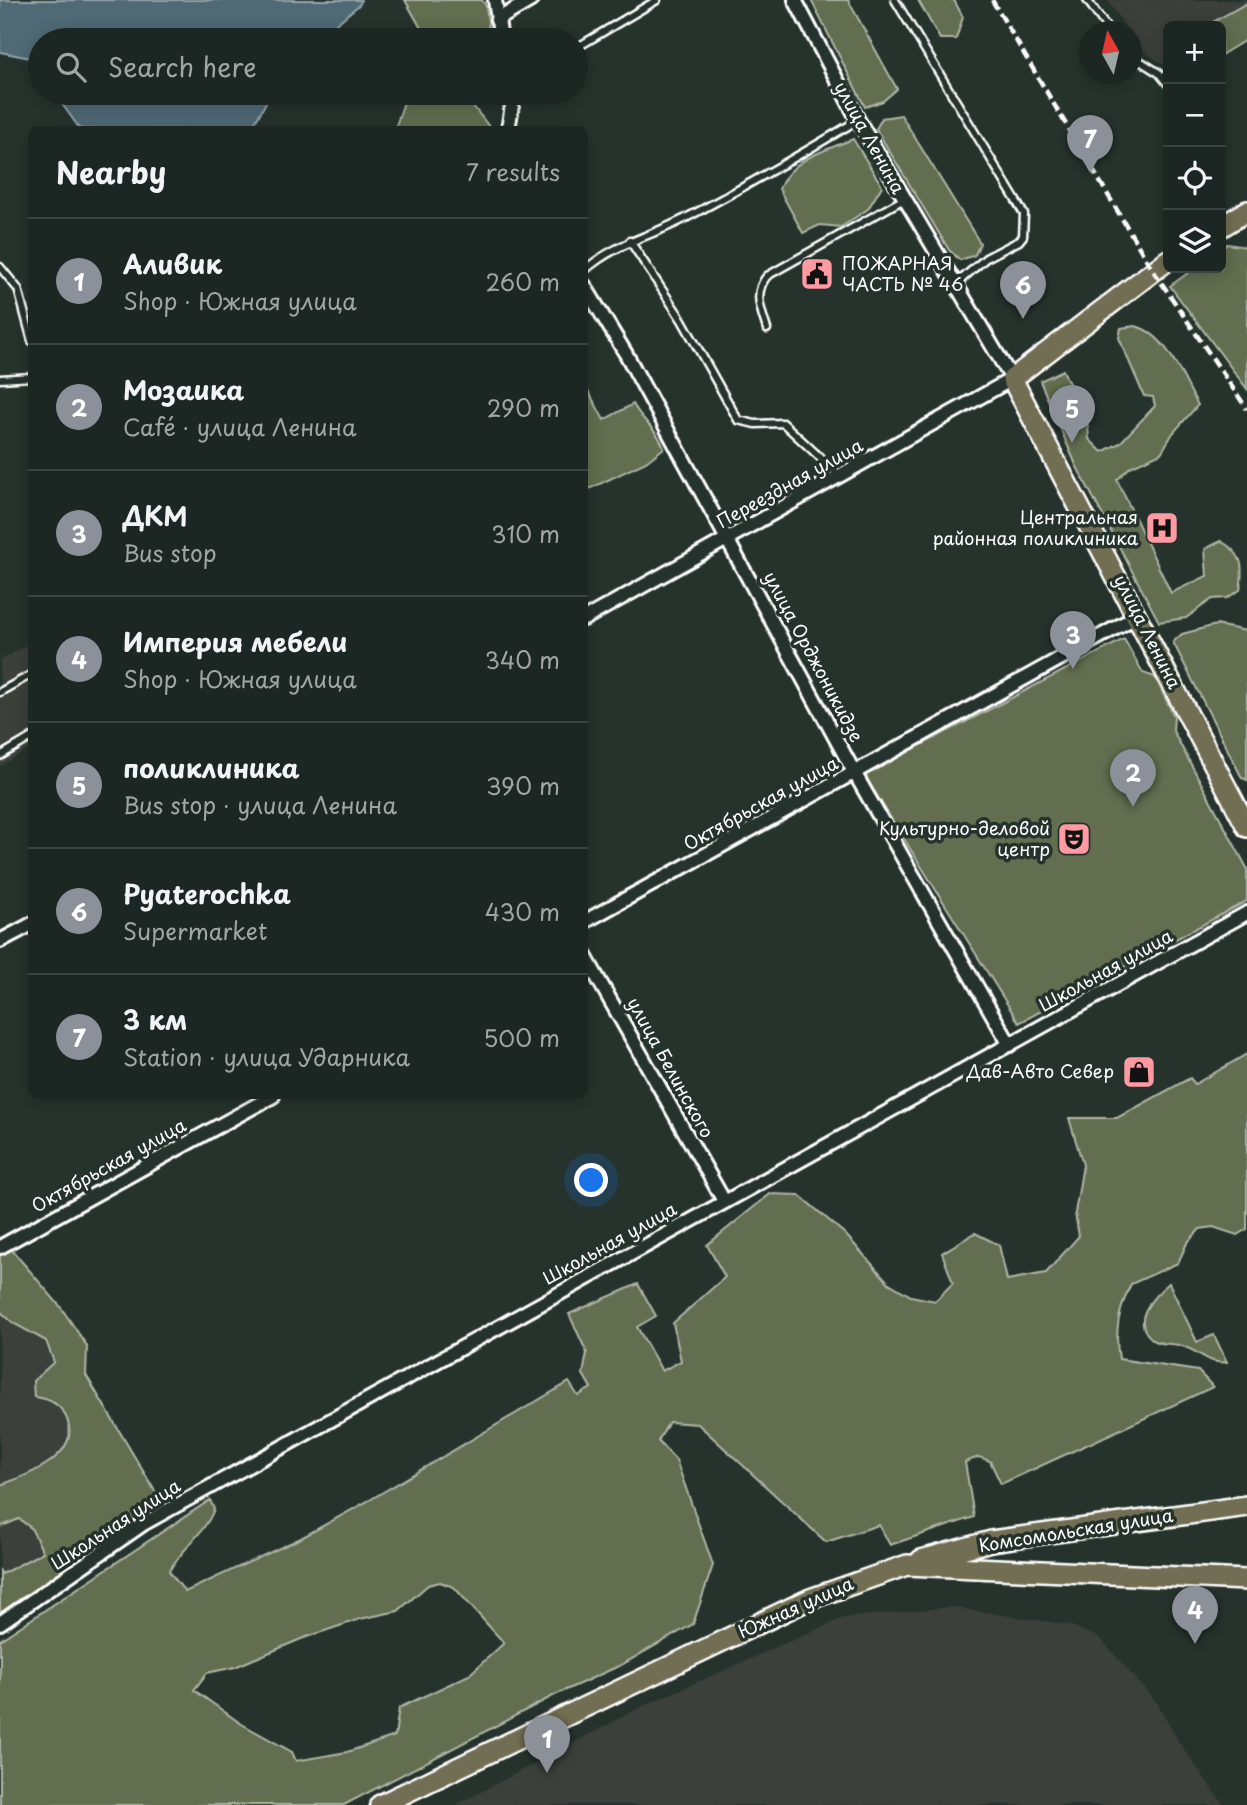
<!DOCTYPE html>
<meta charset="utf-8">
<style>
body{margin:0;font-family:"Playpen Sans",sans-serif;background:#252e2a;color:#f1f3f6}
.controls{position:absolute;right:21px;top:21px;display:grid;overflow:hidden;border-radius:10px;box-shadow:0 4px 18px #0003}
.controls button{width:63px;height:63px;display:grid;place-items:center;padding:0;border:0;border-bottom:2px solid #3a4340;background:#1c2622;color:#f1f3f6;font:35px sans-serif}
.compass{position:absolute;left:1079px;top:21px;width:63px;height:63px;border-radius:50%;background:#1c2622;box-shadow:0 4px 18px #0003;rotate:352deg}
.you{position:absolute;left:592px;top:1181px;width:24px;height:24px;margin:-18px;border:5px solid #fff;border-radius:50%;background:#1a73e8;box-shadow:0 0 0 10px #1a73e833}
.badge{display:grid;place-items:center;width:46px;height:46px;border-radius:50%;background:#8c9099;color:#fff;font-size:23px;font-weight:700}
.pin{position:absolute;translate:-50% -58px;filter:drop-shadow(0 2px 4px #0008)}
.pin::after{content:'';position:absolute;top:37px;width:24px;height:21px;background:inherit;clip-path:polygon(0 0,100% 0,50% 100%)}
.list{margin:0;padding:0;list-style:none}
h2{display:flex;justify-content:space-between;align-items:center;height:91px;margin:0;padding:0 28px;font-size:30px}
h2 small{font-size:23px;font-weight:400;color:#a0a5a5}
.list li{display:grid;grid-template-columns:46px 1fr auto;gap:21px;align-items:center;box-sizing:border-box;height:126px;padding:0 28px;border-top:2px solid #3a4340}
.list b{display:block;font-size:26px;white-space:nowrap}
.list p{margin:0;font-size:23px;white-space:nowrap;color:#a0a5a5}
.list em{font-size:23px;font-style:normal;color:#a0a5a5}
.icon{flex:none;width:38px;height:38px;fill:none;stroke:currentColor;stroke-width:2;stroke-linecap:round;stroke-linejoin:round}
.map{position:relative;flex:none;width:1247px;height:1805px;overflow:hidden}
.search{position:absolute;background:#1c2622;box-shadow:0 4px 18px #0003;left:28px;top:28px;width:560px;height:77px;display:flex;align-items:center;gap:18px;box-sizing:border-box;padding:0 24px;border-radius:38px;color:#a0a5a5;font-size:26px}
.panel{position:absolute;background:#1c2622;box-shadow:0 4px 18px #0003;left:28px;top:126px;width:560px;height:973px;border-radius:10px}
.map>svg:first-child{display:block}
.built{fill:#3a403a}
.green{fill:#626e4f;stroke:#b0b6a7;stroke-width:2;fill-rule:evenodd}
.water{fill:#4f6b75;stroke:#95a6ac;stroke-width:2}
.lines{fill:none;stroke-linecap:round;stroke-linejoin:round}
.lane-casing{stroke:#fff;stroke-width:11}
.street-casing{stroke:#fff;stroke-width:18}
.primary-casing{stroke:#fff;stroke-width:24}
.lane{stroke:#26332d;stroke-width:6}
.street{stroke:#26332d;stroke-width:12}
.primary{stroke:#726e52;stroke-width:19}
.rail{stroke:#fff;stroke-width:4.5;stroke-dasharray:10 5;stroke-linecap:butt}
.labels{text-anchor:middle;stroke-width:7;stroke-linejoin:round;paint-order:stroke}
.street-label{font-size:18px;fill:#fff;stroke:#26332d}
.poi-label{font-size:18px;fill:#fff;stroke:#26332d;text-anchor:end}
</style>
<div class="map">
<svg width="1247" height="1805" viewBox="0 0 1247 1805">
<rect width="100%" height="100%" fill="#26332d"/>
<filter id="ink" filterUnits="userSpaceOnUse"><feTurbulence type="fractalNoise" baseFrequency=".0143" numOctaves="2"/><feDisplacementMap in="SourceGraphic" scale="14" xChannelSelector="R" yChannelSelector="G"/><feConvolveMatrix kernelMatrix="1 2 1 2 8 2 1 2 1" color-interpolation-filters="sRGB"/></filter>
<g filter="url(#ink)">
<!-- built -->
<g class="built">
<polygon points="1107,0 1247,0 1247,39 1221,55 1221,26 1168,26 1168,68 1141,49"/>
<polygon points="31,642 31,748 0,766 0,661"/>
<polygon points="11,1249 162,1503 0,1613 0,1254"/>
<polygon points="951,1607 1069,1625 1100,1638 1157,1703 1180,1744 1224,1805 456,1805 645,1705 843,1618"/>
</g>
<!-- green -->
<g class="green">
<polygon points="405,0 482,0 486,6 490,40 420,40 422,30"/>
<polygon points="811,0 848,0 897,89 883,101 865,107"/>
<polygon points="918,0 954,0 963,17 956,39 940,39"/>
<polygon points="1247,3 1247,39 1221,55 1221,26 1206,26"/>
<polygon points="407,93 472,93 469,101 491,129 395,129"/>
<polygon points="901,115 980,243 975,255 960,260 949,250 876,129 882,118"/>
<path d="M853,139L882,186L868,209L841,227L820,225L803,233L779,189C791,158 825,151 853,139Z"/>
<polygon points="1227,244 1247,247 1247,389 1170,286 1195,268 1221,268 1221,249"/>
<path d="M1135,326C1168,334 1182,378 1198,405L1173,433L1161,453L1130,467L1117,480L1171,593L1207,576L1205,549L1221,541C1243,554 1244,565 1240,590L1227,598L1212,599L1186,618L1159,622L1076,465L1040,381L1063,370L1088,426L1089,439L1102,452L1120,443L1155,406L1153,397L1144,396L1119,338L1121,328Z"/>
<path d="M585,385L604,420L633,404C642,421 658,430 664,448L646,462L585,491Z"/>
<polygon points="1216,625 1247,631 1247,780 1242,778 1173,642 1182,634"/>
<polygon points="1124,639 1143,673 1155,677 1174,716 1173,731 1247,868 1247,901 1019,1023 864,775"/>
<path d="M1247,1054V1229L1237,1235L1213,1227L1200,1229L1187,1243L1178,1263L1131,1284C1119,1309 1114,1331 1119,1359L1198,1371L1213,1387L1001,1484L990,1461L979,1457L965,1462L974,1517L890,1545L879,1525L826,1542L698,1424L669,1422L658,1441L676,1460L713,1565L693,1624L621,1665L555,1695L344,1805H0V1640L210,1500L214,1509C207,1530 182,1549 169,1571L185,1592L301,1538L368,1501L569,1382L578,1396L591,1388L583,1374L587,1353L569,1314L638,1284L656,1316L637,1327L662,1371L681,1361L673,1323L725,1277L707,1245L770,1194L799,1195L845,1234L889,1283L911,1296L935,1301L953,1283L942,1253L975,1233L999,1245L1007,1280L1046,1273L1079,1236L1075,1213L1083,1165L1069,1118H1117L1190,1078L1195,1084ZM440,1582L454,1587L504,1643L469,1675L399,1708L395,1736L347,1752L296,1761L292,1752L240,1723L194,1690L207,1673L235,1667L301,1639L360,1619L398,1611L428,1585Z"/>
<path d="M11,1249L60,1306L87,1346L86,1375L162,1503L0,1613V1571L2,1574L43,1552L31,1528L19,1519L0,1527V1485C27,1476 86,1454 65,1415C58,1402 47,1398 34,1397L33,1381L54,1362L46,1341L13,1323L0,1311V1254Z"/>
<path d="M1169,1283L1197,1342L1214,1335L1227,1362C1208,1365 1200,1351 1182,1346C1174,1343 1163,1345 1155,1341C1128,1323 1152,1297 1169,1283Z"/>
</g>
<!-- water -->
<g class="water">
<polygon points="0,0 361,0 360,4 317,40 40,40 40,73 30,58 0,52"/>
<polygon points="54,93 271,93 251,130 80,129"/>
</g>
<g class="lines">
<defs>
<g id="lane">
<polyline points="895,0 1024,214 1023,236 1019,241 986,258 956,284"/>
<polyline points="1087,0 1110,32"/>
<polyline points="576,48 657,0"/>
<polyline points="1132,56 1159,73 1168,84"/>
<polyline points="630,241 682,320 738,420 755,424 783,423 839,475"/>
<polyline points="0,267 18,289 32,341"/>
<path d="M584,271C613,244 649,237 684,219C743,188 800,155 858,120"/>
<path d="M767,329C761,310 753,293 767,276L904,199"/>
<polyline points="0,379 32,377"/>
<polyline points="0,692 32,674"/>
<polyline points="0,756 32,737"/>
</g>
<g id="street">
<polyline points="495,0 501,40"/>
<polyline points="497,20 531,0"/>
<polyline points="508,130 514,93"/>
<polyline points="584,285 626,354 854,772 1010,1045"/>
<polyline points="584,619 1012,379 858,120 795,0"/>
<polyline points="584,922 1139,615"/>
<polyline points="0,941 32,924"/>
<polyline points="584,954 724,1201"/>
<polyline points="0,1247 273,1096"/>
<polyline points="0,1623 143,1524 1247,913"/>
</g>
<g id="primary">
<polyline points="1221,227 1247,211"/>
<polyline points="1168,260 1012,379 1247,827"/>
<polyline points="921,1560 991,1541 1247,1506"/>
<polyline points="380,1805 810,1599 907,1565 1247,1580"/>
</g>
</defs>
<!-- lane casing -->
<use href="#lane" class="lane-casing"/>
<!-- street casing -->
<use href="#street" class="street-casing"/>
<!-- primary casing -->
<use href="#primary" class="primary-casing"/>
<!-- lane -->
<use href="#lane" class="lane"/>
<!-- street -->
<use href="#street" class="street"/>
<!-- primary -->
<use href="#primary" class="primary"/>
<!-- rail -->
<polyline class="rail" points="992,0 1152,269 1247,409"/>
</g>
</g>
<!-- icons -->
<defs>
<symbol id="civic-square" viewBox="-11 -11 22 22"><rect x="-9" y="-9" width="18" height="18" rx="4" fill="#ff9aa2" stroke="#26332d"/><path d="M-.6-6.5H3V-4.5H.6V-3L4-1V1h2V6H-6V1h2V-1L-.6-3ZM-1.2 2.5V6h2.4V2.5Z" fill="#111"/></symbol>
<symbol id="hospital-square" viewBox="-11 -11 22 22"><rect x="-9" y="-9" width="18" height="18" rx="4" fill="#ff9aa2" stroke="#26332d"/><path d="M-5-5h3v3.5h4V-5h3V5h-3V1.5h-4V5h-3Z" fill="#111"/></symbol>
<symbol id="theatre-square" viewBox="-11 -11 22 22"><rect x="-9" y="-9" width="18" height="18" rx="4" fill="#ff9aa2" stroke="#26332d"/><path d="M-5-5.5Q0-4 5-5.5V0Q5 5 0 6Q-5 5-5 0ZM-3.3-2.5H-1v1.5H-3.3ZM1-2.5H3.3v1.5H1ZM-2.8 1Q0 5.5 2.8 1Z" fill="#111"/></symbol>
<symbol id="shop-square" viewBox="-11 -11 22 22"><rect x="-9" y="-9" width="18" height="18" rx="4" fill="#ff9aa2" stroke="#26332d"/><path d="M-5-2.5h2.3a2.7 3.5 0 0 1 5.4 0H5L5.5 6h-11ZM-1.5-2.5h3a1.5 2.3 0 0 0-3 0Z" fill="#111"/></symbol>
</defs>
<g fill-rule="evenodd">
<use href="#civic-square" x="798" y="255" width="38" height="38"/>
<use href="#hospital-square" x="1143" y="509" width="38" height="38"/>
<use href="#theatre-square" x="1055" y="820" width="38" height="38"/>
<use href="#shop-square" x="1120" y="1053" width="38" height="38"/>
</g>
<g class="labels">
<!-- street labels -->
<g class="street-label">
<text transform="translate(869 138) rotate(61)" y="6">улица Ленина</text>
<text transform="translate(790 484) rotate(-29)" y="6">Переездная улица</text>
<text transform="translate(1147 632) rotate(63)" y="6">улица Ленина</text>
<text transform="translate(813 657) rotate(62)" y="6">улица Орджоникидзе</text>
<text transform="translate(761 804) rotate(-29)" y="6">Октябрьская улица</text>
<text transform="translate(1106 971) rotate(-29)" y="6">Школьная улица</text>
<text transform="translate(670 1068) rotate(61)" y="6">улица Белинского</text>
<text transform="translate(109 1166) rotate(-29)" y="6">Октябрьская улица</text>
<text transform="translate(610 1244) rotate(-29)" y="6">Школьная улица</text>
<text transform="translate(116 1525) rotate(-33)" y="6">Школьная улица</text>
<text transform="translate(1076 1531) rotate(-9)" y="6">Комсомольская улица</text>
<text transform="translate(796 1608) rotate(-24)" y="6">Южная улица</text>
</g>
<!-- poi labels -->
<g class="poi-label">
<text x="842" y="270" text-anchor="start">ПОЖАРНАЯ<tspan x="842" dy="21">ЧАСТЬ № 46</tspan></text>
<text x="1138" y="524">Центральная<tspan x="1138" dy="21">районная поликлиника</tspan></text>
<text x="1050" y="835">Культурно-деловой<tspan x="1050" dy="21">центр</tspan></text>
<text x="1114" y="1078">Дав-Авто Север</text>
</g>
</g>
</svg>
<div class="controls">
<button>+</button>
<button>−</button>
<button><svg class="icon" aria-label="locate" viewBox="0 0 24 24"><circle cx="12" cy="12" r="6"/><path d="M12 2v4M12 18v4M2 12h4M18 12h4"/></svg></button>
<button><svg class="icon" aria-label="layers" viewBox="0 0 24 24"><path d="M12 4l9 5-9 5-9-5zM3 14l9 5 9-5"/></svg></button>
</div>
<svg class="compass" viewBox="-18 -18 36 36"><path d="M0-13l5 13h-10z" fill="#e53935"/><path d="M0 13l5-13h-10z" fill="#a0a5a5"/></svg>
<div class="you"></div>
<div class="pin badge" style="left:547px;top:1773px">1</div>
<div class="pin badge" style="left:1133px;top:807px">2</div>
<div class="pin badge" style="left:1073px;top:669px">3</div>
<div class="pin badge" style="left:1195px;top:1644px">4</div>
<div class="pin badge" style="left:1072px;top:443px">5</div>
<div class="pin badge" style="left:1023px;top:319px">6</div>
<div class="pin badge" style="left:1090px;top:173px">7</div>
<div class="search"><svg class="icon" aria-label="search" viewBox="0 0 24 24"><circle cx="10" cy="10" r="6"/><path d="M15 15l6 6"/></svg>Search here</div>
<section class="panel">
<h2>Nearby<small>7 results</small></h2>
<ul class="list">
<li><span class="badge">1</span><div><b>Аливик</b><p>Shop · Южная улица</p></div><em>260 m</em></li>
<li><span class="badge">2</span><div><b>Мозаика</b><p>Café · улица Ленина</p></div><em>290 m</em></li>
<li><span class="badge">3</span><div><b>ДКМ</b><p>Bus stop</p></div><em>310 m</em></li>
<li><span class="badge">4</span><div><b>Империя мебели</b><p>Shop · Южная улица</p></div><em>340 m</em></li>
<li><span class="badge">5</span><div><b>поликлиника</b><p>Bus stop · улица Ленина</p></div><em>390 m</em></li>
<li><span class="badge">6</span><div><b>Pyaterochka</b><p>Supermarket</p></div><em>430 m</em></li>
<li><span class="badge">7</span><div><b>3 км</b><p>Station · улица Ударника</p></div><em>500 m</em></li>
</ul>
</section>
</div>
